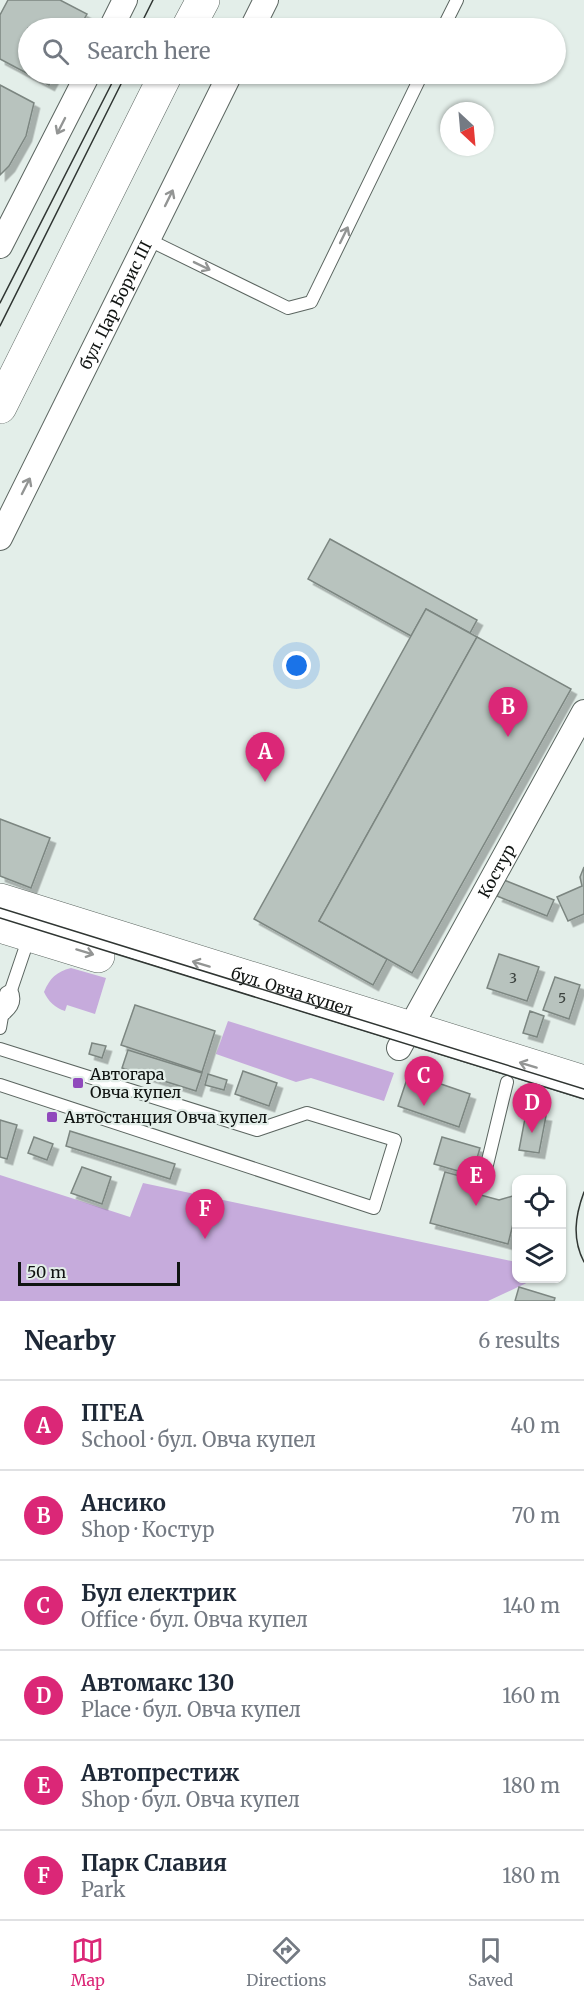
<!DOCTYPE html>
<meta charset="utf-8">
<style>
body{margin:0;font-family:Merriweather,serif;background:#f2f2f3;color:#1f2937}
.controls{position:absolute;right:18px;bottom:18px;display:grid;overflow:hidden;border-radius:12px;box-shadow:0 2px 4px #0004}
.controls button{width:54px;height:54px;display:grid;place-items:center;padding:0;border:0;border-bottom:2px solid #e0e1e3;background:#fff;color:#1f2937;font:30px sans-serif}
.compass{position:absolute;left:440px;top:102px;width:54px;height:54px;border-radius:50%;background:#fff;box-shadow:0 2px 4px #0004;rotate:154deg}
.scale{position:absolute;left:18px;bottom:15px;width:162px;box-sizing:border-box;padding-left:6px;border:3px solid #101412;border-top:0;font-size:16px;line-height:21px;white-space:nowrap;color:#101412;-webkit-text-stroke:4px #e3eee9;paint-order:stroke}
.you{position:absolute;left:297px;top:666px;width:21px;height:21px;margin:-15px;border:4px solid #fff;border-radius:50%;background:#1a73e8;box-shadow:0 0 0 9px #1a73e833}
.badge{display:grid;place-items:center;width:39px;height:39px;border-radius:50%;background:#db2777;color:#fff;font-size:20px;font-weight:700}
.pin{position:absolute;translate:-50% -50px;filter:drop-shadow(0 2px 3px #0008)}
.pin::after{content:'';position:absolute;top:32px;width:21px;height:18px;background:inherit;clip-path:polygon(0 0,100% 0,50% 100%)}
.list{margin:0;padding:0;list-style:none}
h2{display:flex;justify-content:space-between;align-items:center;height:78px;margin:0;padding:0 24px;font-size:26px}
h2 small{font-size:20px;font-weight:400;color:#747a83}
.list li{display:grid;grid-template-columns:39px 1fr auto;gap:18px;align-items:center;box-sizing:border-box;height:90px;padding:0 24px;border-top:2px solid #e0e1e3}
.list b{display:block;font-size:22px;white-space:nowrap}
.list p{margin:0;font-size:20px;white-space:nowrap;color:#747a83}
.list em{font-size:20px;font-style:normal;color:#747a83}
.icon{flex:none;width:33px;height:33px;fill:none;stroke:currentColor;stroke-width:2;stroke-linecap:round;stroke-linejoin:round}
.map{position:relative;flex:none;width:584px;height:1301px;overflow:hidden}
.search{position:absolute;background:#fff;box-shadow:0 2px 4px #0004;left:18px;right:18px;top:18px;height:66px;display:flex;align-items:center;gap:15px;box-sizing:border-box;padding:0 21px;border-radius:33px;color:#747a83;font-size:22px}
.sheet{height:618px;background:#fff}
nav{display:flex;justify-content:space-around;align-items:center;box-sizing:border-box;height:84px;border-top:2px solid #e0e1e3;background:#fff;font-size:16px;color:#747a83}
nav a{display:grid;justify-items:center;gap:3px}
nav .on{color:#db2777}
.map>svg:first-child{display:block}
.green{fill:#c6abdc}
.building{fill:#b8c3be;stroke:#7c8681;stroke-width:1.5;filter:url(#shadow)}
.lines{fill:none;stroke-linecap:round;stroke-linejoin:round}
.service-casing{stroke:#5b6560;stroke-width:14}
.minor-casing{stroke:#5b6560;stroke-width:26}
.secondary-casing{stroke:#5b6560;stroke-width:34}
.primary-casing{stroke:#5b6560;stroke-width:34}
.service{stroke:#fff;stroke-width:12}
.minor{stroke:#fff;stroke-width:24}
.secondary{stroke:#fff;stroke-width:33}
.primary{stroke:#fff;stroke-width:33}
.tram{stroke:#303633;stroke-width:1.5}
.oneway{stroke:#939594}
.poi-dot{fill:#9049bc;stroke:#e3eee9;stroke-width:2}
.labels{text-anchor:middle;stroke-width:4.5;stroke-linejoin:round;paint-order:stroke}
.number-label{font-size:14px;fill:#3a403d}
.street-label{font-size:16px;fill:#101412;stroke:#e3eee9}
.poi-label{font-size:16px;fill:#101412;stroke:#e3eee9;text-anchor:start}
</style>
<div class="map">
<svg width="584" height="1301" viewBox="0 0 584 1301">
<defs>
<filter id="shadow"><feDropShadow dx="5.5" dy="5.5" stdDeviation="0" flood-color="#0004"/></filter>
</defs>
<rect width="100%" height="100%" fill="#e3eee9"/>
<!-- green -->
<g class="green">
<path d="M71,968L106,978L95,1014L67,1005L65,1011C55,1008 48,1001 44,992C50,978 56,972 71,968Z"/>
<polygon points="228,1021 394,1073 384,1101 311,1078 296,1082 216,1054"/>
<polygon points="0,1175 130,1217 143,1183 516,1262 516,1278 535,1279 488,1301 0,1301"/>
</g>
<!-- building -->
<g class="building">
<polygon points="8,0 60,0 87,14 79,28 28,28 28,74 55,74 49,85 0,59 0,15"/>
<polygon points="0,85 34,103 26,136 9,166 0,175"/>
<polygon points="330,539 477,620 470,633 426,609 411,636 308,579"/>
<polygon points="426,609 477,637 319,921 387,959 373,985 254,919"/>
<polygon points="477,637 571,689 412,973 319,921"/>
<polygon points="0,819 50,838 31,888 0,876"/>
<polygon points="584,867 584,914 568,921 557,897 582,886 580,877"/>
<polygon points="504,880 554,900 547,916 497,896"/>
<polygon points="499,954 539,967 527,1001 487,988"/>
<polygon points="555,977 580,985 569,1019 543,1010"/>
<polygon points="135,1005 215,1031 202,1072 121,1045"/>
<polygon points="530,1011 544,1016 537,1037 523,1033"/>
<polygon points="92,1043 106,1046 102,1058 89,1054"/>
<polygon points="128,1050 202,1073 196,1091 122,1068"/>
<polygon points="243,1071 277,1083 269,1106 235,1094"/>
<polygon points="409,1073 470,1094 459,1127 398,1106"/>
<polygon points="208,1074 227,1080 224,1090 205,1085"/>
<polygon points="526,1113 546,1116 539,1153 519,1150"/>
<polygon points="0,1120 17,1125 7,1159 0,1157"/>
<polygon points="70,1131 175,1164 170,1179 66,1146"/>
<polygon points="34,1137 53,1144 47,1160 28,1153"/>
<polygon points="442,1137 480,1148 472,1175 434,1164"/>
<polygon points="82,1167 111,1177 102,1204 71,1193"/>
<polygon points="445,1172 475,1180 473,1193 499,1200 516,1195 516,1212 508,1244 430,1223"/>
<polygon points="519,1287 555,1298 554,1301 515,1301"/>
</g>
<g class="lines">
<defs>
<g id="service">
<polyline points="443,28 457,0"/>
<polyline points="149,240 288,308 311,302 422,74"/>
<path d="M4,1014C13,1007 16,1000 11,990"/>
<polyline points="0,1028 6,993 11,990 29,937"/>
<polyline points="0,1049 257,1130 307,1113 395,1140 374,1208 0,1085"/>
<polyline points="485,1173 507,1082"/>
</g>
<g id="minor">
<polyline points="111,28 125,0"/>
<polyline points="252,28 266,0"/>
<polyline points="0,246 88,74"/>
<path id="s1" d="M0,538L230,74"/>
<path id="s2" d="M399,1048L584,712"/>
</g>
<g id="secondary">
<path id="s3" d="M0,900L584,1082"/>
<polyline points="0,926 98,956"/>
</g>
<g id="primary">
<polyline points="188,28 203,0"/>
<polyline points="0,407 166,74"/>
</g>
</defs>
<!-- service casing -->
<use href="#service" class="service-casing"/>
<!-- minor casing -->
<use href="#minor" class="minor-casing"/>
<!-- secondary casing -->
<use href="#secondary" class="secondary-casing"/>
<!-- primary casing -->
<use href="#primary" class="primary-casing"/>
<!-- service -->
<use href="#service" class="service"/>
<!-- minor -->
<use href="#minor" class="minor"/>
<!-- secondary -->
<use href="#secondary" class="secondary"/>
<!-- primary -->
<use href="#primary" class="primary"/>
<!-- tram -->
<g class="tram">
<polyline points="139,28 153,0"/>
<polyline points="0,303 114,79"/>
<polyline points="0,326 126,74"/>
<polyline points="0,908 584,1089"/>
<polyline points="0,918 584,1099"/>
<path d="M584,1192C575,1216 572,1239 584,1262"/>
</g>
</g>
<!-- one-way arrows -->
<defs><path id="oneway-shaft" d="M-6 0H5M1.5-3L5.5 0L1.5 3" fill="none" stroke-width="1.6" stroke-linecap="round" stroke-linejoin="round" transform="scale(1.5)"/></defs>
<g class="oneway">
<use href="#oneway-shaft" transform="translate(61 126) rotate(117)"/>
<use href="#oneway-shaft" transform="translate(169 198) rotate(-64)"/>
<use href="#oneway-shaft" transform="translate(344 235) rotate(-64)"/>
<use href="#oneway-shaft" transform="translate(202 266) rotate(26)"/>
<use href="#oneway-shaft" transform="translate(26 486) rotate(-63)"/>
<use href="#oneway-shaft" transform="translate(85 952) rotate(17)"/>
<use href="#oneway-shaft" transform="translate(201 964) rotate(-163)"/>
<use href="#oneway-shaft" transform="translate(528 1065) rotate(-163)"/>
</g>
<!-- markers -->
<g class="poi-dot">
<rect x="72" y="1077" width="12" height="12" rx="3"/>
<rect x="46" y="1111" width="12" height="12" rx="3"/>
</g>
<g class="labels">
<!-- number labels -->
<g class="number-label">
<text x="513" y="983">3</text>
<text x="562" y="1003">5</text>
</g>
<!-- street labels -->
<g class="street-label">
<text dy="6" stroke="none"><textPath href="#s1" startOffset="260">бул. Цар Борис III</textPath></text>
<text dy="6" stroke="none"><textPath href="#s2" startOffset="202">Костур</textPath></text>
<text dy="6" stroke="none"><textPath href="#s3" startOffset="306">бул. Овча купел</textPath></text>
</g>
<!-- poi labels -->
<g class="poi-label">
<text x="90" y="1080">Автогара<tspan x="90" dy="18">Овча купел</tspan></text>
<text x="64" y="1123">Автостанция Овча купел</text>
</g>
</g>
</svg>
<div class="controls">
<button><svg class="icon" aria-label="locate" viewBox="0 0 24 24"><circle cx="12" cy="12" r="6"/><path d="M12 2v4M12 18v4M2 12h4M18 12h4"/></svg></button>
<button><svg class="icon" aria-label="layers" viewBox="0 0 24 24"><path d="M12 4l9 5-9 5-9-5zM3 14l9 5 9-5"/></svg></button>
</div>
<svg class="compass" viewBox="-18 -18 36 36"><path d="M0-13l5 13h-10z" fill="#e53935"/><path d="M0 13l5-13h-10z" fill="#747a83"/></svg>
<div class="scale">50 m</div>
<div class="you"></div>
<div class="pin badge" style="left:265px;top:782px">A</div>
<div class="pin badge" style="left:508px;top:737px">B</div>
<div class="pin badge" style="left:424px;top:1106px">C</div>
<div class="pin badge" style="left:532px;top:1133px">D</div>
<div class="pin badge" style="left:476px;top:1206px">E</div>
<div class="pin badge" style="left:205px;top:1239px">F</div>
<div class="search"><svg class="icon" aria-label="search" viewBox="0 0 24 24"><circle cx="10" cy="10" r="6"/><path d="M15 15l6 6"/></svg>Search here</div>
</div>
<section class="sheet">
<h2>Nearby<small>6 results</small></h2>
<ul class="list">
<li><span class="badge">A</span><div><b>ПГЕА</b><p>School · бул. Овча купел</p></div><em>40 m</em></li>
<li><span class="badge">B</span><div><b>Ансико</b><p>Shop · Костур</p></div><em>70 m</em></li>
<li><span class="badge">C</span><div><b>Бул електрик</b><p>Office · бул. Овча купел</p></div><em>140 m</em></li>
<li><span class="badge">D</span><div><b>Автомакс 130</b><p>Place · бул. Овча купел</p></div><em>160 m</em></li>
<li><span class="badge">E</span><div><b>Автопрестиж</b><p>Shop · бул. Овча купел</p></div><em>180 m</em></li>
<li><span class="badge">F</span><div><b>Парк Славия</b><p>Park</p></div><em>180 m</em></li>
</ul>
</section>
<nav>
<a class="on"><svg class="icon" aria-label="map" viewBox="0 0 24 24"><path d="M3 6l6-2 6 2 6-2v14l-6 2-6-2-6 2zM9 4v14M15 6v14"/></svg>Map</a>
<a><svg class="icon" aria-label="directions" viewBox="0 0 24 24"><path d="M12 3l9 9-9 9-9-9zM9 14v-3h6M13 9l2 2-2 2"/></svg>Directions</a>
<a><svg class="icon" aria-label="saved" viewBox="0 0 24 24"><path d="M7 4h10v16l-5-4-5 4z"/></svg>Saved</a>
</nav>
